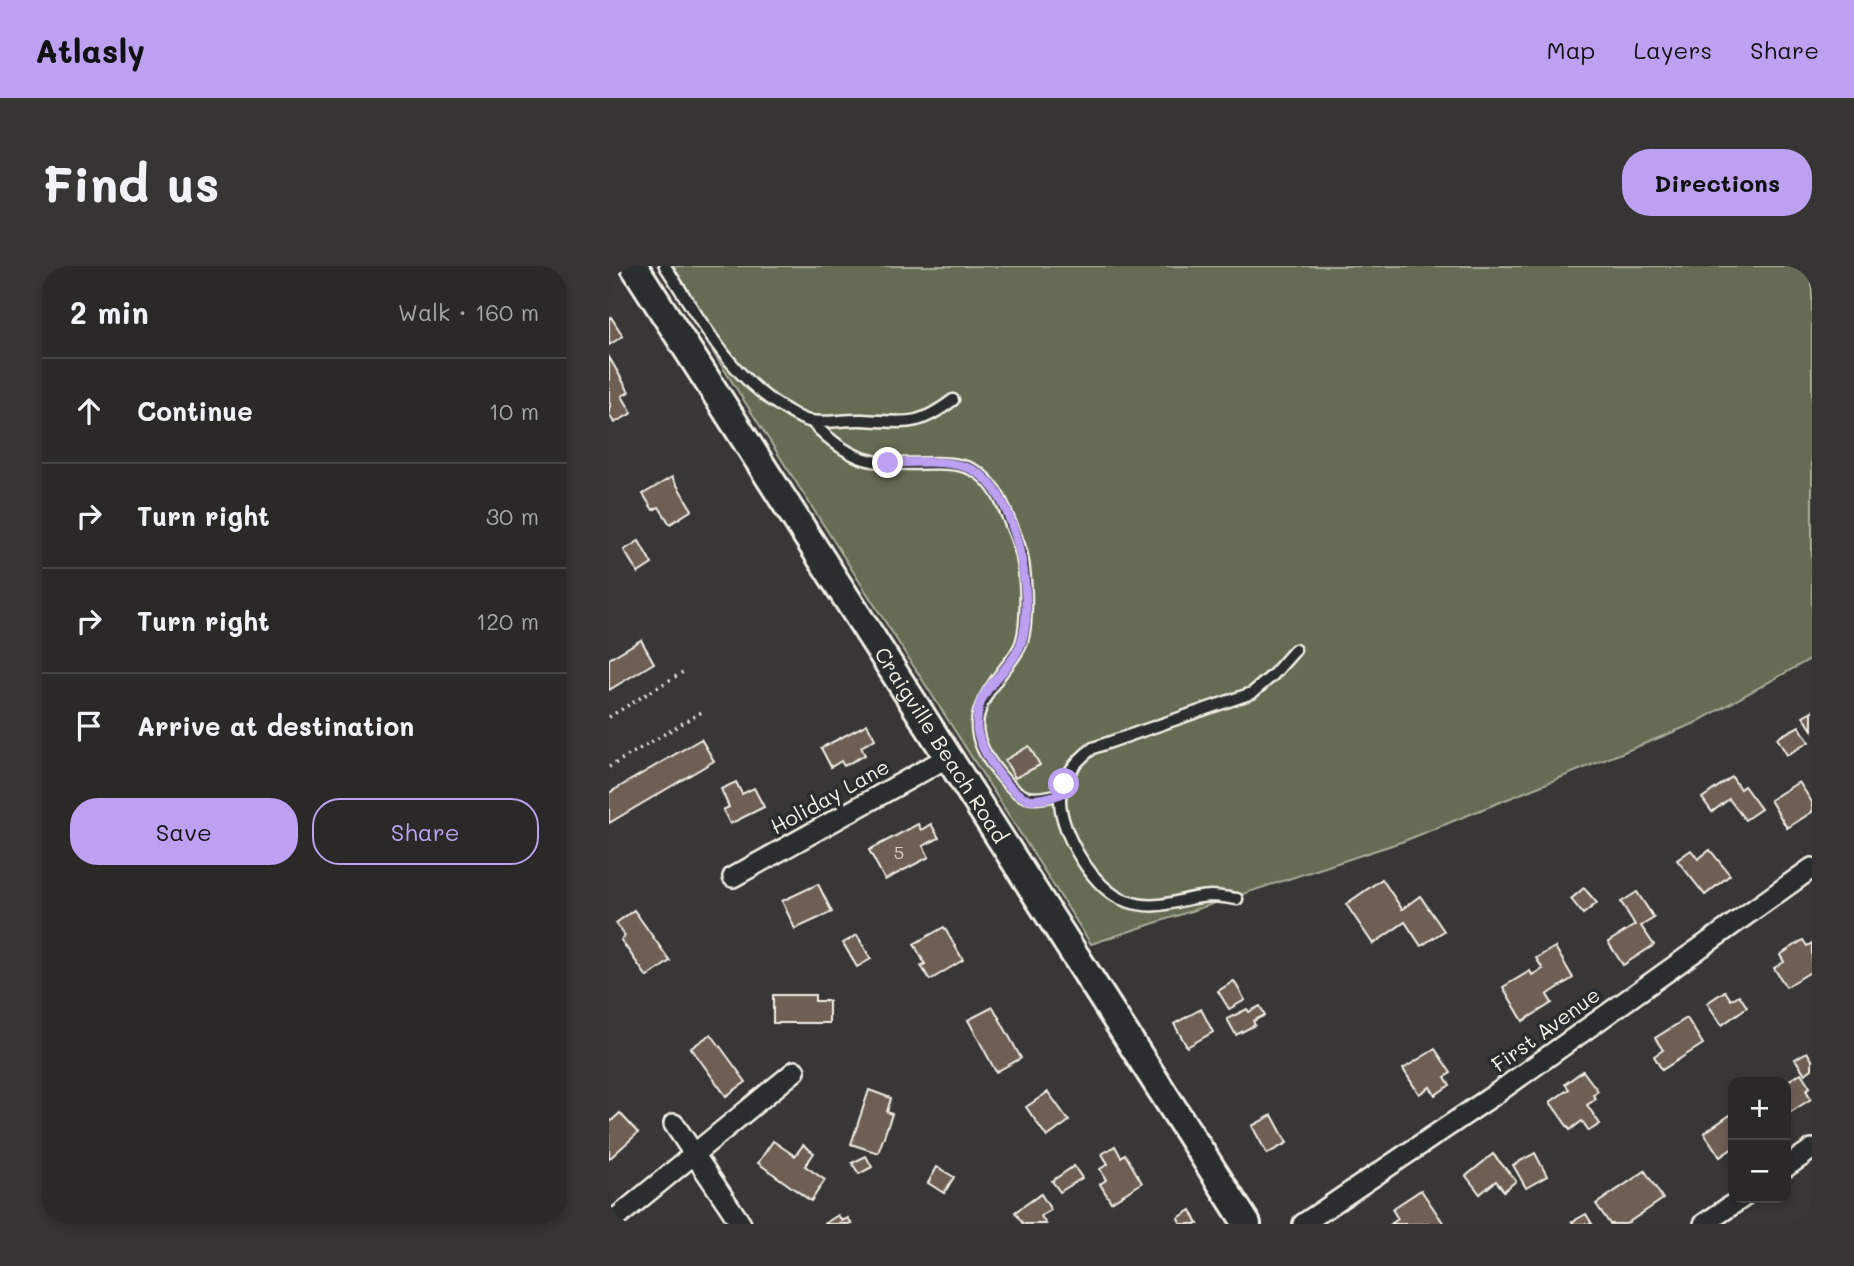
<!DOCTYPE html>
<meta charset="utf-8">
<style>
body{margin:0;font-family:Mali,sans-serif;background:#363534;color:#f1f3f6}
.controls{position:absolute;right:21px;bottom:21px;display:grid;overflow:hidden;border-radius:14px;box-shadow:0 4px 10px #0003}
.controls button{width:63px;height:63px;display:grid;place-items:center;padding:0;border:0;border-bottom:2px solid #464545;background:#2a2928;color:#f1f3f6;font:35px sans-serif}
.stop{position:absolute;width:21px;height:21px;margin:-16px;border:5px solid #bca0f2;border-radius:50%;background:#fff}
.stop.end{background:#bca0f2;border-color:#fff;box-shadow:0 2px 7px #0008}
.list{margin:0;padding:0;list-style:none}
h2{display:flex;justify-content:space-between;align-items:center;height:91px;margin:0;padding:0 28px;font-size:30px}
h2 small{font-size:23px;font-weight:400;color:#a5a6a8}
.list li{display:grid;grid-template-columns:46px 1fr auto;gap:21px;align-items:center;box-sizing:border-box;height:105px;padding:0 28px;border-top:2px solid #464545}
.list b{display:block;font-size:26px;white-space:nowrap}
.list em{font-size:23px;font-style:normal;color:#a5a6a8}
.actions{display:flex;gap:14px;padding:21px 28px}
.actions a{flex:1;padding:16px 0;border:2px solid #bca0f2;border-radius:28px;text-align:center;font-size:24px;color:#bca0f2}
.actions .main{background:#bca0f2;color:#111}
.icon{flex:none;width:38px;height:38px;fill:none;stroke:currentColor;stroke-width:2;stroke-linecap:round;stroke-linejoin:round}
.map{position:relative;flex:none;width:1203px;height:958px;overflow:hidden;border-radius:28px}
header{display:flex;align-items:center;gap:42px;box-sizing:border-box;height:98px;padding:0 35px;background:#bca0f2;color:#111}
header strong{font-size:33px}
nav{display:flex;gap:38px;margin-inline-start:auto;font-size:24px}
.intro{display:flex;align-items:center;justify-content:space-between;box-sizing:border-box;height:168px;padding:0 42px}
h1{margin:0;font-size:49px}
.button{padding:18px 32px;border-radius:28px;background:#bca0f2;color:#111;font-size:24px;font-weight:700}
main{display:flex;gap:42px;padding:0 42px}
aside{flex:1;background:#2a2928;border-radius:28px;box-shadow:0 4px 10px #0003}
.map>svg:first-child{display:block}
.green{fill:#656c52;stroke:#acae9d;stroke-width:2}
.building{fill:#6e5f55;stroke:#f4f1e8;stroke-width:2}
.lines{fill:none;stroke-linecap:round;stroke-linejoin:round}
.lane-casing{stroke:#f4f1e8;stroke-width:15}
.street-casing{stroke:#f4f1e8;stroke-width:24}
.secondary-casing{stroke:#f4f1e8;stroke-width:32}
.path{stroke:#f4f1e8;stroke-width:3.5;stroke-dasharray:2 5;stroke-linecap:butt}
.lane{stroke:#2a2d2e;stroke-width:10}
.street{stroke:#2a2d2e;stroke-width:19}
.secondary{stroke:#2a2d2e;stroke-width:26}
.route{stroke:#bca0f2;stroke-width:9}
.labels{text-anchor:middle;stroke-width:7;stroke-linejoin:round;paint-order:stroke}
.number-label{font-size:18px;fill:#d2ccc3}
.street-label{font-size:21px;fill:#f4f1e8;stroke:#2a2d2e}
</style>
<header>
<strong>Atlasly</strong>
<nav><a>Map</a><a>Layers</a><a>Share</a></nav>
</header>
<div class="intro"><h1>Find us</h1><a class="button">Directions</a></div>
<main>
<aside>
<h2>2 min<small>Walk · 160 m</small></h2>
<ul class="list">
<li><svg class="icon" aria-label="ahead" viewBox="0 0 24 24"><path d="M12 20V5M6 11l6-6 6 6"/></svg><div><b>Continue</b></div><em>10 m</em></li>
<li><svg class="icon" aria-label="right" viewBox="0 0 24 24"><path d="M7 20v-9h11M14 6l5 5-5 5"/></svg><div><b>Turn right</b></div><em>30 m</em></li>
<li><svg class="icon" aria-label="right" viewBox="0 0 24 24"><path d="M7 20v-9h11M14 6l5 5-5 5"/></svg><div><b>Turn right</b></div><em>120 m</em></li>
<li><svg class="icon" aria-label="arrive" viewBox="0 0 24 24"><path d="M6 21V4h12l-3 4 3 4H6"/></svg><div><b>Arrive at destination</b></div></li>
</ul>
<div class="actions"><a class="main">Save</a><a>Share</a></div>
</aside>
<div class="map">
<svg width="1203" height="958" viewBox="0 0 1203 958">
<rect width="100%" height="100%" fill="#383736"/>
<filter id="ink" filterUnits="userSpaceOnUse"><feTurbulence type="fractalNoise" baseFrequency=".0143" numOctaves="2"/><feDisplacementMap in="SourceGraphic" scale="14" xChannelSelector="R" yChannelSelector="G"/><feConvolveMatrix kernelMatrix="1 2 1 2 8 2 1 2 1" color-interpolation-filters="sRGB"/></filter>
<g filter="url(#ink)">
<!-- green -->
<polygon class="green" points="49,0 1203,0 1203,392 1084,458 795,575 482,678"/>
<!-- building -->
<g class="building">
<polygon points="2,51 14,70 0,79 0,53"/>
<polygon points="0,91 20,126 13,130 23,147 5,157 0,148 0,141 2,140 0,136"/>
<polygon points="63,211 83,244 61,258 50,241 44,244 34,228"/>
<polygon points="30,275 43,298 29,307 15,284"/>
<polygon points="32,374 45,397 0,424 0,393"/>
<polygon points="1203,445 1203,464 1194,450"/>
<polygon points="258,458 266,473 252,481 256,489 235,500 232,495 222,501 212,482"/>
<polygon points="1190,460 1200,476 1178,489 1168,472"/>
<polygon points="92,473 105,495 0,557 0,527"/>
<polygon points="420,480 431,499 406,512 396,494"/>
<polygon points="1123,511 1131,523 1135,520 1152,543 1136,554 1120,533 1103,546 1093,532"/>
<polygon points="127,516 133,528 145,522 155,541 121,558 114,544 120,541 112,523"/>
<polygon points="1190,516 1203,536 1203,546 1178,562 1161,534"/>
<polygon points="309,558 312,564 322,558 330,572 314,580 320,591 276,614 260,584"/>
<polygon points="1082,584 1089,593 1101,584 1121,609 1096,629 1068,594"/>
<polygon points="773,613 793,643 811,630 835,665 812,680 796,656 764,678 737,638"/>
<polygon points="209,618 223,646 186,663 173,635"/>
<polygon points="975,622 988,637 974,648 962,633"/>
<polygon points="1028,626 1045,652 1032,660 1045,679 1014,699 999,676 1026,659 1012,636"/>
<polygon points="25,644 61,695 38,711 12,674 16,670 7,657"/>
<polygon points="335,661 354,694 321,714 312,700 316,698 305,678"/>
<polygon points="248,669 262,693 248,701 234,677"/>
<polygon points="1194,674 1198,680 1203,677 1203,705 1177,721 1165,702 1175,696 1171,689"/>
<polygon points="946,681 964,712 938,729 943,737 914,755 894,721 921,705 923,709 934,703 927,692"/>
<polygon points="625,715 636,734 620,743 609,725"/>
<polygon points="1116,725 1122,734 1130,729 1138,741 1113,759 1098,737"/>
<polygon points="164,729 206,729 206,735 220,735 220,757 164,757"/>
<polygon points="651,740 656,749 644,755 646,759 627,769 618,753 638,743 640,746"/>
<polygon points="384,741 412,792 387,806 359,754"/>
<polygon points="592,743 604,766 578,781 565,758"/>
<polygon points="1078,752 1094,778 1053,804 1045,790 1054,784 1046,772"/>
<polygon points="102,768 137,816 117,830 82,782"/>
<polygon points="826,783 842,807 836,811 841,819 826,829 821,821 810,828 794,803"/>
<polygon points="1198,786 1203,794 1203,803 1196,808 1186,793"/>
<polygon points="974,805 989,825 984,829 987,833 978,839 991,858 980,865 973,855 961,864 941,836 960,823 956,818"/>
<polygon points="1192,807 1201,821 1197,824 1202,833 1177,849 1177,816"/>
<polygon points="260,824 282,832 278,846 283,848 269,887 242,878"/>
<polygon points="439,826 460,855 438,871 417,841"/>
<polygon points="11,847 29,867 0,893 0,857"/>
<polygon points="1124,847 1124,882 1111,891 1095,867"/>
<polygon points="663,849 678,877 658,888 643,860"/>
<polygon points="164,875 186,890 194,879 205,887 196,900 216,914 202,935 149,897"/>
<polygon points="506,880 512,891 516,888 533,917 502,936 491,918 497,914 491,903 499,898 493,888"/>
<polygon points="926,887 938,910 917,922 904,899"/>
<polygon points="884,888 907,915 895,925 887,915 871,928 857,910"/>
<polygon points="257,890 263,901 250,908 243,897"/>
<polygon points="465,900 473,912 451,926 443,915"/>
<polygon points="328,901 345,911 335,927 319,917"/>
<polygon points="1036,905 1054,933 1017,958 1001,958 987,938"/>
<polygon points="812,924 835,958 782,958 789,953 783,943"/>
<polygon points="432,928 442,944 432,950 437,958 414,958 406,946"/>
<polygon points="582,944 589,958 572,958 569,952"/>
<polygon points="1203,947 1203,958 1186,958"/>
<polygon points="977,948 983,958 965,958 963,956"/>
<polygon points="229,949 233,955 239,952 243,958 215,958"/>
</g>
<g class="lines">
<defs>
<g id="lane">
<path d="M56,0C90,51 121,112 176,143C183,147 191,153 200,155C217,158 236,153 254,154C297,156 307,162 344,134"/>
<path d="M202,155C218,172 240,191 264,195C324,207 370,173 398,249C403,262 410,276 413,290C417,311 419,354 413,375C410,386 400,397 393,406C363,446 357,469 392,510C413,535 421,535 452,528"/>
<path d="M628,633C620,632 610,630 602,630C569,631 553,647 517,635C485,624 452,568 451,535C450,514 468,494 484,482L643,427L664,409L686,384"/>
</g>
<g id="street">
<polyline points="124,611 341,490"/>
<polyline points="65,858 132,958"/>
<polyline points="1177,901 1203,883"/>
<polyline points="0,958 186,805"/>
<polyline points="694,958 885,829 1203,602"/>
<polyline points="1095,958 1133,932"/>
</g>
<g id="secondary">
<path id="s1" d="M25,0L638,958"/>
</g>
</defs>
<!-- lane casing -->
<use href="#lane" class="lane-casing"/>
<!-- street casing -->
<use href="#street" class="street-casing"/>
<!-- secondary casing -->
<use href="#secondary" class="secondary-casing"/>
<!-- path -->
<g class="path">
<polyline points="0,451 74,406"/>
<polyline points="0,501 96,444"/>
</g>
<!-- lane -->
<use href="#lane" class="lane"/>
<!-- street -->
<use href="#street" class="street"/>
<!-- secondary -->
<use href="#secondary" class="secondary"/>
</g>
</g>
<g class="lines" filter="url(#ink)">
<!-- route -->
<path class="route" d="M279,197C306,197 339,192 364,204C407,224 426,332 413,374C406,400 377,416 370,441C368,448 367,461 369,468C374,488 399,528 420,533C430,535 442,531 452,528L455,518"/>
</g>
<g class="labels">
<!-- number labels -->
<g class="number-label">
<text x="290" y="593">5</text>
</g>
<!-- street labels -->
<g class="street-label">
<text dy="7" stroke="none"><textPath href="#s1" startOffset="569">Craigville Beach Road</textPath></text>
<text transform="translate(221 531) rotate(-29)" y="7">Holiday Lane</text>
<text transform="translate(937 764) rotate(-36)" y="7">First Avenue</text>
</g>
</g>
</svg>
<div class="controls">
<button>+</button>
<button>−</button>
</div>
<div class="stop" style="left:455px;top:518px"></div>
<div class="stop end" style="left:279px;top:197px"></div>
</div>
</main>
